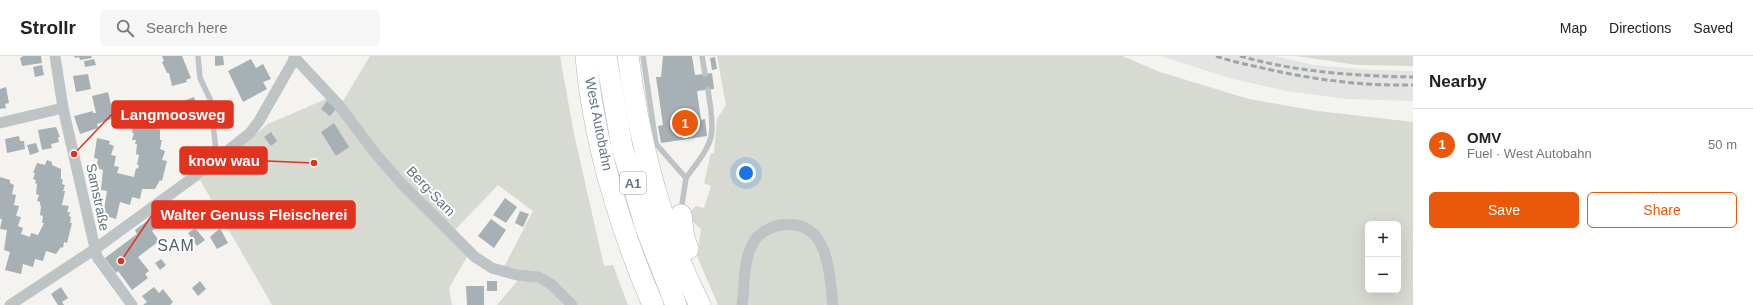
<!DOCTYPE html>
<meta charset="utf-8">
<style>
body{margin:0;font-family:Arial,sans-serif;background:#f6f6f6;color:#222}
.controls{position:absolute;right:12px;bottom:12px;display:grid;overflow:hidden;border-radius:6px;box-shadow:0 4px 16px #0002}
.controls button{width:36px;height:36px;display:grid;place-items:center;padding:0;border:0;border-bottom:1px solid #e0e0e0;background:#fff;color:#222;font:20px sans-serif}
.you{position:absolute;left:746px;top:117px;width:14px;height:14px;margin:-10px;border:3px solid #fff;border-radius:50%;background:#1a73e8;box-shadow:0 0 0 6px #1a73e833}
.badge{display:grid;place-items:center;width:26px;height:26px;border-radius:50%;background:#ea580c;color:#fff;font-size:13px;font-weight:700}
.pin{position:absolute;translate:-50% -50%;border:2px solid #fff;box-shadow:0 1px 4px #0006}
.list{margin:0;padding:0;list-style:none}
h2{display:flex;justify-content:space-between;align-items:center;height:52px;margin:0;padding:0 16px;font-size:17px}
h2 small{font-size:13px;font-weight:400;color:#767676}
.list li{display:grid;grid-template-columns:26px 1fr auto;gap:12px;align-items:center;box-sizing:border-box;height:72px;padding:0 16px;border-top:1px solid #e0e0e0}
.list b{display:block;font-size:15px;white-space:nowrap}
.list p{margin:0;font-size:13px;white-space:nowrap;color:#767676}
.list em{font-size:13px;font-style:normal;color:#767676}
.actions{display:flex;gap:8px;padding:12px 16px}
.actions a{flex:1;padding:9px 0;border:1px solid #ea580c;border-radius:6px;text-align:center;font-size:14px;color:#ea580c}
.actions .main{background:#ea580c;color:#fff}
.icon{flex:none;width:22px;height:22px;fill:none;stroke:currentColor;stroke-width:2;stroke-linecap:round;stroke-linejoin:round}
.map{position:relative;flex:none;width:1413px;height:249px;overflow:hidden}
header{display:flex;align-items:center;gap:24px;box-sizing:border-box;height:56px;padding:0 20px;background:#fff;border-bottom:1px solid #e0e0e0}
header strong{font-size:19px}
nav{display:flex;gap:22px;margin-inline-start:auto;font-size:14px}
.search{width:280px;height:36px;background:#f6f6f6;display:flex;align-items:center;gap:10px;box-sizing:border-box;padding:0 14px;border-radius:6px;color:#767676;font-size:15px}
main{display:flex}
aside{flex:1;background:#fff}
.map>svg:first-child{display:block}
.built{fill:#e4e5e3}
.green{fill:#d6dad0;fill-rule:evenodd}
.building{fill:#a7b0b4}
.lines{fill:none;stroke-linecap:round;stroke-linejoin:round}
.highway-casing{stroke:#b1b5b7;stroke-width:22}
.lane{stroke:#bec3c5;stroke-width:5.5}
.street{stroke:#bec3c5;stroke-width:11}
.highway{stroke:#fff;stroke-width:21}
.rail{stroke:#9da5a9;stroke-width:3;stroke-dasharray:6 3;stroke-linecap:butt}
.labels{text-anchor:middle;stroke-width:4;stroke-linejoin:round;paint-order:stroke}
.shield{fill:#fff;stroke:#91a0a6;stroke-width:1}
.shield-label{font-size:13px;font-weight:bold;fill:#627780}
.street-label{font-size:14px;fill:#627780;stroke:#fff}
.quarter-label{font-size:16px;letter-spacing:1px;fill:#505f65;stroke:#fff}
.leader{fill:none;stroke:#e23320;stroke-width:1.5}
.callout-dot{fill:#e23320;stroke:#fff;stroke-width:1.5}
.callout{fill:#e23320;stroke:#e23320;stroke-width:1.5}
.callout-label{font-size:15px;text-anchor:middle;font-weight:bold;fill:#fff}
</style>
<header>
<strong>Strollr</strong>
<div class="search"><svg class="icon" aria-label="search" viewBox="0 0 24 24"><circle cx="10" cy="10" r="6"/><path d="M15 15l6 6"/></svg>Search here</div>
<nav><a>Map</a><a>Directions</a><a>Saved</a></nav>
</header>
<main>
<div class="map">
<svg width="1413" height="249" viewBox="0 0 1413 249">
<rect width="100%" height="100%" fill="#f4f3ef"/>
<!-- built -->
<polygon class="built" points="1161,0 1275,0 1314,9 1373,14 1413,15 1413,45 1346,43 1286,35 1229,22"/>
<!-- green -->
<g class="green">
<polygon points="370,0 560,0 574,78 604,210 613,209 628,249 497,249 518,224 504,211 533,155 498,129 454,175 468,199 449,232 452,249 272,249 200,124 268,68 326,43 343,45"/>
<path d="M717,0H1122L1160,16L1249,43L1318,55L1413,66V249H718L697,200L701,173L688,162L691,155L696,150L704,152L711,130L704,127L711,97H714L717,63L726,49ZM1368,168H1398V234H1368Z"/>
<polygon points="1296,0 1413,0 1413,10 1357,9"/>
</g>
<!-- building -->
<g class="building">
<polygon points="23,0 41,0 42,7 22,10 20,2"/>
<polygon points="74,0 91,0 92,2 80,4 79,1 75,2"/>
<polygon points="162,0 182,0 191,22 186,24 187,26 172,30 169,17 167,17 162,6 164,5"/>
<polygon points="215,0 223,0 224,9 215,10"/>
<polygon points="663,0 692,0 695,19 712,17 714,33 697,35 701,64 705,63 707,80 661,87 658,70 663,69 656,21 661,21"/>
<polygon points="715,1 717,13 712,14 710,2"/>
<polygon points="94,3 96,9 85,11 84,5"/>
<polygon points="251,3 256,12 263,8 271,23 263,26 267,33 243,46 228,15"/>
<polygon points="42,9 44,19 35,21 33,11"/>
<polygon points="88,18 91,33 76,36 73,20"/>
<polygon points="6,31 9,47 5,48 6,52 0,53 0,33"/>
<polygon points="108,36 114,62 97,68 98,72 80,78 74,60 93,55 93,57 96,57 92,40"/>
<polygon points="194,41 195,44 196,44 201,59 186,65 184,62 183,63 178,47"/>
<polygon points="327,45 336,53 330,60 321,53"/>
<polygon points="334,67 349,91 336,100 321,76"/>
<polygon points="137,68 160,73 160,84 162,84 160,93 165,95 162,104 167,105 162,125 160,124 155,133 142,133 140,143 132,141 130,149 120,146 116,163 103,159 107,135 101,134 103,114 96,112 98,103 94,102 97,82 110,85 109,88 114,90 111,99 116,100 114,110 119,111 117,117 134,121 136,112 138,113 139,109 137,109 139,99 136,98 137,88 135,88 136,84 132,84 134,77 132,77 133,70 136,71"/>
<polygon points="56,71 60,81 58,81 59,86 51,88 52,92 42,94 38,74"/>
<polygon points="271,76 277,85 271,90 264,81"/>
<polygon points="19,80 20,85 24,85 25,93 7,97 5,83"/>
<polygon points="36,87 39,96 30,99 27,89"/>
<polygon points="47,104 52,106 52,109 61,113 61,123 63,124 62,128 65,129 63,135 65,135 62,149 69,150 67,156 70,156 69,160 71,161 70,167 72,167 67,187 64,186 63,192 61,191 56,198 46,195 43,205 35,203 33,211 23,208 21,218 5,214 10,196 4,194 7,174 0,173 2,163 0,163 0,121 10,124 10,127 14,129 12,138 16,139 14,149 19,150 16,160 21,161 18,170 23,172 21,178 30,181 31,177 38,179 44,167 42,167 43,160 40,159 41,150 40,149 40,146 37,145 39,139 36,138 37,128 35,127 36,124 33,123 35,117 33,117 37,107 45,109"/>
<polygon points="505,142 517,151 506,167 493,159"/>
<polygon points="520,155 529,158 523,171 515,167"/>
<polygon points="154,160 161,169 152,175 159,185 138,201 149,215 145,218 148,222 132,234 118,215 116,217 105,202 137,178 135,174"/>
<polygon points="491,163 506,174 494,192 478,180"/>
<polygon points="195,172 205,184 197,190 188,177"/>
<polygon points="220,172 228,187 217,193 210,181"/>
<polygon points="161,203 166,209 160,214 155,207"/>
<polygon points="200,225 206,233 198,240 192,232"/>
<rect x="487" y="225" width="10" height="10"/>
<polygon points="466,230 484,230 484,249 467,249"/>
<polygon points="61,231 68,242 62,246 64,249 58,249 51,238"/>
<polygon points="154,231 159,237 163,233 173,246 170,249 143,249 147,246 142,240"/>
</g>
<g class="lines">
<defs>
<g id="highway">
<path d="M586,0C593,83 620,173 653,249"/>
<polyline points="606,0 622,91 646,172 676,249"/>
<path d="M628,0C639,84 661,173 700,249"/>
<polyline points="681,159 684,182 688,193"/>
</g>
</defs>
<!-- highway casing -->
<use href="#highway" class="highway-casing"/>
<!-- lane -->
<g class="lane">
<polyline points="198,0 200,22 210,43 217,103"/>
<polyline points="643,0 656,88 686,122 681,155"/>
<polyline points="702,0 705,18"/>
<path d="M686,122C695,109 707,96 711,81C714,67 710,48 708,34"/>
</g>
<!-- street -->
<g class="street">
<polyline points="55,0 63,52 97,201 132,249"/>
<polyline points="295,2 338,48 375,97 401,127 475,201 492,212 517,219 538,221 551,228 572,249"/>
<polyline points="0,67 63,52"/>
<polyline points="10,249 95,193 198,118 250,77 259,65 295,2 294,0"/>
<path d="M742,249C745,229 743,207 752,189C757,178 769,171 781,169C829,162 829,216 833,249"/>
</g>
<!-- highway -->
<use href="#highway" class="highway"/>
<!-- rail -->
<g class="rail">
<path d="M1216,0C1232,6 1250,9 1267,13C1315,24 1364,30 1413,29"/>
<path d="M1240,0C1296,16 1355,20 1413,21"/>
</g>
</g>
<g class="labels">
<!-- shield labels -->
<rect class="shield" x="620" y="116" width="26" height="22" rx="3"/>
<g class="shield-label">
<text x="633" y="132">A1</text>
</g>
<!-- street labels -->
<g class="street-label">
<text transform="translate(599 68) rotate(79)" y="5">West Autobahn</text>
<text transform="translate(431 135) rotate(46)" y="5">Berg-Sam</text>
<text transform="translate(98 141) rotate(78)" y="5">Samstraße</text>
</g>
<!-- quarter labels -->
<g class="quarter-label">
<text x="176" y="195">SAM</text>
</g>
</g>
<!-- callouts -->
<path class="leader" d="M74 98L112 58M314 107L267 105M121 205L152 159"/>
<g class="callout-dot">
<circle cx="74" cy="98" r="4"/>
<circle cx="314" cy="107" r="4"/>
<circle cx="121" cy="205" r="4"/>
</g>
<g class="callout">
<rect x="112" y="45" width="121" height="27" rx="4"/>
<rect x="180" y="91" width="87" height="27" rx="4"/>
<rect x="152" y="145" width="203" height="27" rx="4"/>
</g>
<g class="callout-label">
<text x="173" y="64">Langmoosweg</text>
<text x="224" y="110">know wau</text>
<text x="254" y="164">Walter Genuss Fleischerei</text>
</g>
</svg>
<div class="controls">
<button>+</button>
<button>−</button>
</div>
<div class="you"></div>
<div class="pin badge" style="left:685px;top:67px">1</div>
</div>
<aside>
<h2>Nearby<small></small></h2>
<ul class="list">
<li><span class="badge">1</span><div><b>OMV</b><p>Fuel · West Autobahn</p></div><em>50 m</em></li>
</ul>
<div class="actions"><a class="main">Save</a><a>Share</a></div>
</aside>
</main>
